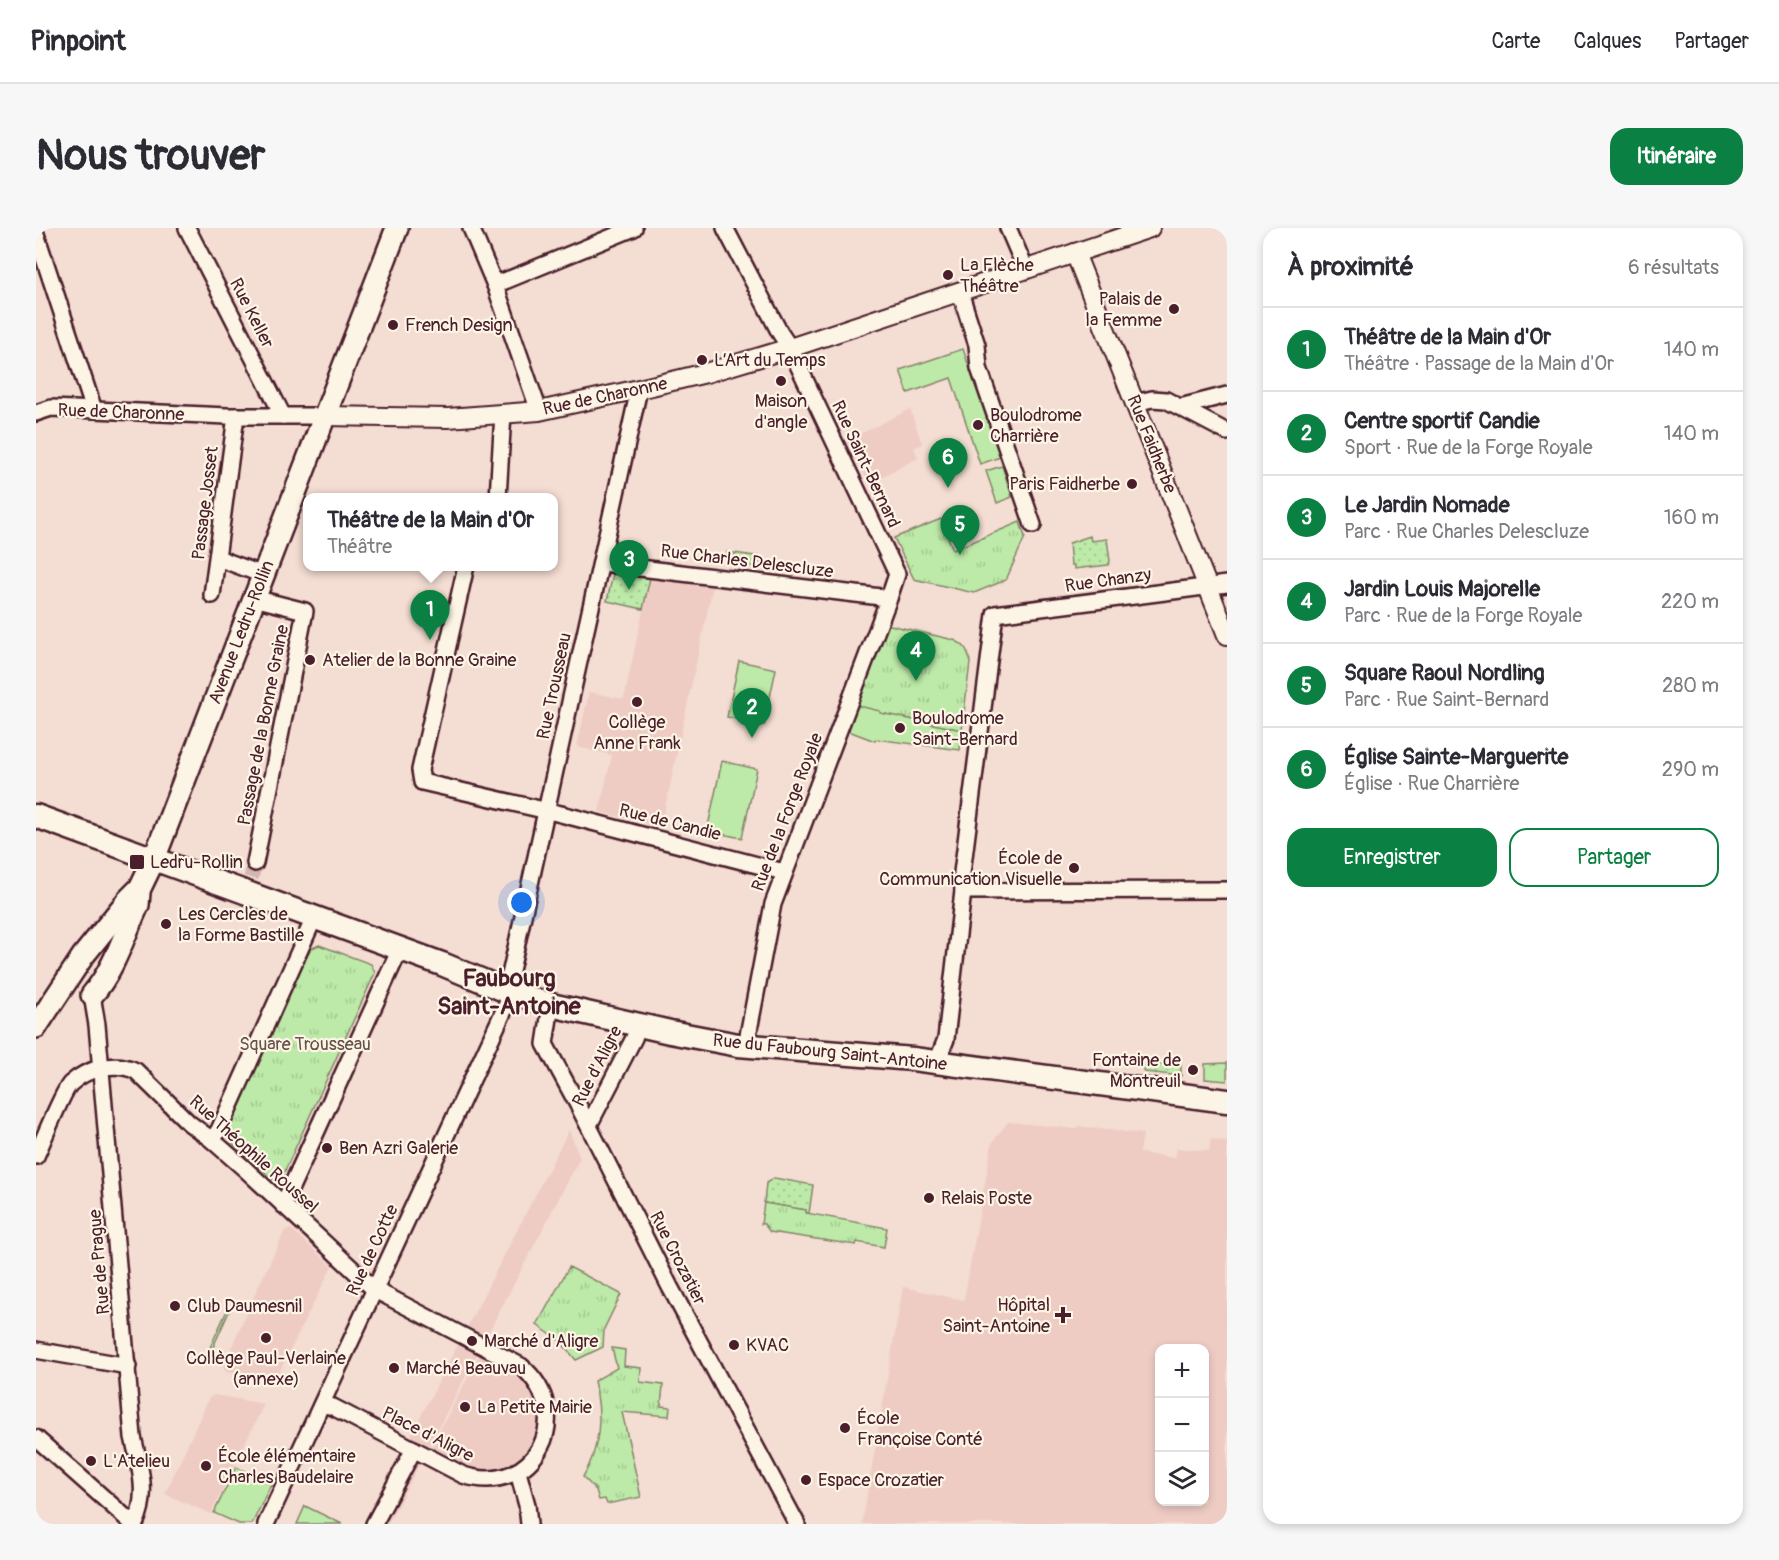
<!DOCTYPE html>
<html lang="fr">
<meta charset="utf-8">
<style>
body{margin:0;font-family:Pangolin,sans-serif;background:#f7f7f7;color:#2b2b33}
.controls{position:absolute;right:18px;bottom:18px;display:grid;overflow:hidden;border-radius:12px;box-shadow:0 3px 9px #0003}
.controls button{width:54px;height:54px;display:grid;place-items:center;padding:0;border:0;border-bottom:2px solid #e1e1e2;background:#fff;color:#2b2b33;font:30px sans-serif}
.you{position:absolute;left:486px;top:675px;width:21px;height:21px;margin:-15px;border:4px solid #fff;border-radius:50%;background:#1a73e8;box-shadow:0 0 0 9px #1a73e833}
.badge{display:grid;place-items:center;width:39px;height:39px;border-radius:50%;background:#0b8043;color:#fff;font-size:20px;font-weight:700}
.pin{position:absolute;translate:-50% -50px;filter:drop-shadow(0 2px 3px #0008)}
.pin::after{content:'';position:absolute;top:32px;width:21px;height:18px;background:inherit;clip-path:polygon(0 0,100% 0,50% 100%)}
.popup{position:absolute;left:267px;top:265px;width:255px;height:78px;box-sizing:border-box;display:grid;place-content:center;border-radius:12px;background:#fff;filter:drop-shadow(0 2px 4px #0005);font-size:20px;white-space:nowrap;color:#7c7c81}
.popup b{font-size:22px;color:#2b2b33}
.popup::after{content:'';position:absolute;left:50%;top:100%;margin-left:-12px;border:12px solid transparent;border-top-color:#fff}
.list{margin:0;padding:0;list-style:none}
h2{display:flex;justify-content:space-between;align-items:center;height:78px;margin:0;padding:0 24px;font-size:26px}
h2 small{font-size:20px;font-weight:400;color:#7c7c81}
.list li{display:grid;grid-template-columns:39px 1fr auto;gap:18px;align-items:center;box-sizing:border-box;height:84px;padding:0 24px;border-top:2px solid #e1e1e2}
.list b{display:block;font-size:22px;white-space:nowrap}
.list p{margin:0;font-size:20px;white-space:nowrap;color:#7c7c81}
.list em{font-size:20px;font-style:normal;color:#7c7c81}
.actions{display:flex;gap:12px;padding:18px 24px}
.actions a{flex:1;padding:14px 0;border:2px solid #0b8043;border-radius:18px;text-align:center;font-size:21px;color:#0b8043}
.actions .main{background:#0b8043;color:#fff}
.icon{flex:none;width:33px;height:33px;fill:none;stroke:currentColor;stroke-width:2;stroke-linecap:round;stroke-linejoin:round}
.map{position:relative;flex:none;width:1191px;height:1296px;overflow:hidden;border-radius:18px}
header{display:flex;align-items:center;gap:36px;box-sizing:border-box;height:84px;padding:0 30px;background:#fff;border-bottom:2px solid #e1e1e2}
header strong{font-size:28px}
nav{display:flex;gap:33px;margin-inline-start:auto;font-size:21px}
.intro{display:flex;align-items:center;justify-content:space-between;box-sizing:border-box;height:144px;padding:0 36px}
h1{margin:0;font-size:42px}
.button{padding:15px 27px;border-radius:18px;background:#0b8043;color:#fff;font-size:21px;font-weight:700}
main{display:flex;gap:36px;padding:0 36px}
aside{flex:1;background:#fff;border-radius:18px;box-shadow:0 3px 9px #0003}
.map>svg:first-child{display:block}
.built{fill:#eeccc4;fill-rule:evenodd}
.grass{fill:url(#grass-dots);stroke:#84846a;stroke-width:1.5}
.park{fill:url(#park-tufts);stroke:#84846a;stroke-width:1.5}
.pitch{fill:#bdeaa8;stroke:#84846a;stroke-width:1.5}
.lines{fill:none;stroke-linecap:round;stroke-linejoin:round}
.minor-tunnel{stroke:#d2b7b1;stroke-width:15;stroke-dasharray:15 8;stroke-linecap:butt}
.minor-casing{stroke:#4a1f2b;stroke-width:20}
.tertiary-casing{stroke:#4a1f2b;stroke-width:22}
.secondary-casing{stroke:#4a1f2b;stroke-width:26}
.primary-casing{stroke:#4a1f2b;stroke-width:27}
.minor{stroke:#fcf5e5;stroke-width:15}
.tertiary{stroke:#fcf5e5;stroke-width:18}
.secondary{stroke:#fcf5e5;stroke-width:21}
.primary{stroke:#fcf5e5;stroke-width:22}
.poi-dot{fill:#4a1f2b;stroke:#fcf5e5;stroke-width:2}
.labels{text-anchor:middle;stroke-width:4.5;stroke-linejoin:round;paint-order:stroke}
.poi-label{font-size:18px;fill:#4a1f2b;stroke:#fcf5e5;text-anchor:start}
.street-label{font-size:18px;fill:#4a1f2b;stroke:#fcf5e5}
.park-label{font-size:18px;fill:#67524a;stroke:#fcf5e5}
.district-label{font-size:24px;font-weight:bold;fill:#4a1f2b;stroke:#fcf5e5}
</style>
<header>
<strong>Pinpoint</strong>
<nav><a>Carte</a><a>Calques</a><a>Partager</a></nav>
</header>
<div class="intro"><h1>Nous trouver</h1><a class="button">Itinéraire</a></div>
<main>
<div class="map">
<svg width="1191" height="1296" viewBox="0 0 1191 1296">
<defs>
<pattern id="grass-dots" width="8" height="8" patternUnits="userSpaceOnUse" patternTransform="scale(1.5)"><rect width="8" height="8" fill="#bdeaa8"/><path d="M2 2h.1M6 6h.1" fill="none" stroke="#a4c891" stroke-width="1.8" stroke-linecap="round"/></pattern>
<pattern id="park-tufts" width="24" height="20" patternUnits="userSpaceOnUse" patternTransform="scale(1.5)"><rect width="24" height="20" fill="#bdeaa8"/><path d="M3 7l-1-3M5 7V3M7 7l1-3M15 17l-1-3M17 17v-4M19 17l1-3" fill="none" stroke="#a4c891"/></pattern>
</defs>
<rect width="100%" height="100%" fill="#f4ddd2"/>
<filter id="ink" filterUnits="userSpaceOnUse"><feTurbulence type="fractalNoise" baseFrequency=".0167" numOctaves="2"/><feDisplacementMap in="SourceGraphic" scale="12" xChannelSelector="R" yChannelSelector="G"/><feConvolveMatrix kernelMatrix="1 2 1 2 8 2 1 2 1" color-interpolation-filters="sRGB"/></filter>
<g filter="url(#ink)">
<!-- built -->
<g class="built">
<polygon points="874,181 886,216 878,220 882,230 833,255 810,213"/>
<polygon points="614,350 677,357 625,599 563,584 576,527 541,519 553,464 588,471"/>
<path d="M972,894L1040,901L1041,898L1107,906L1104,925L1139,930L1141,920L1173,923L1175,911L1191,914V1296H826L867,1059L928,1072L956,915ZM1124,1120H1168V1274H1124Z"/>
<polygon points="533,902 544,930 352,1296 329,1296"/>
<polygon points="255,1001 296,1038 239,1153 190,1144 187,1139 212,1081 249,1002"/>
<polygon points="446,1127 484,1148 496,1162 503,1177 504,1195 496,1219 489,1227 475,1238 457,1244 436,1242 395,1222 395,1219 443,1128"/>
<polygon points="178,1167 228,1176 175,1286 129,1266 173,1170"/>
</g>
<!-- grass -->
<g class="grass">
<polygon points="1054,308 1055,313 1071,311 1074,333 1072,337 1038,341 1038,337 1035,337 1033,315"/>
<polygon points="691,324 725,329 724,339 700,337 701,328 690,327"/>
<polygon points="577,346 614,350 607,381 571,373"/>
<polygon points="1110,836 1145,836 1145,848 1109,844 1106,839"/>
<polygon points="738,950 777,957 773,985 769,985 770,982 728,975 730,955"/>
<polygon points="193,1078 195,1079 169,1137 166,1137"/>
</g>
<!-- park -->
<g class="park">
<polygon points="905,291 917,322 984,294 989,309 970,352 938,365 878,351 858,310"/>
<path d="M850,396L918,412C929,417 932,422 934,434L926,502L844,485L819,477Z"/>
<polygon points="283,717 335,736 339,745 246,949 236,951 194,913 192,903 274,721"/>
<polygon points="1191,835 1191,853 1169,851 1169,836"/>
<polygon points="728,975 770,982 770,985 851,1000 848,1019 821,1014 820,1017 734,1004 728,996 725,996"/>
<polygon points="533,1039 585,1066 568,1101 567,1119 540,1132 524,1113 501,1097"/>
<path d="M576,1120L589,1122L588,1138L605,1140L604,1154L627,1157L625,1178L634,1179L633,1188L586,1184L605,1269L571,1276L569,1271L563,1272L560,1262L547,1249C565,1218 567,1187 558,1153L581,1140Z"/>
</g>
<!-- pitch -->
<g class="pitch">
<polygon points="927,121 964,229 944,236 915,150 872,165 864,142"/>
<polygon points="966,238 976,269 961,275 950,243"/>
<polygon points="703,433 740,441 728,497 691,489"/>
<polygon points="819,477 844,483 844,485 926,502 924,522 840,511 839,513 810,502"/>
<polygon points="686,533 721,541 706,610 671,603"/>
<polygon points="200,1239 235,1256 216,1296 203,1296 178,1285"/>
<polygon points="269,1278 306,1296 261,1296"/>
</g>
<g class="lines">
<!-- minor-tunnel -->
<polyline class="minor-tunnel" points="215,650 219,635"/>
<defs>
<g id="minor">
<polyline points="151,0 247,188"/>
<polyline points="435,0 459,57 503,183"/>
<polyline points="689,0 744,105 754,120 861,346 853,370 737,676 710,818"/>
<polyline points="972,0 990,42"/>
<polyline points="0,6 58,182"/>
<polyline points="459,57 598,0"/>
<polyline points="924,64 941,117 943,140 997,297"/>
<polyline points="1099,175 1116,171 1130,172 1191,204"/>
<polyline points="1144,179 1191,167"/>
<polyline points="0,185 15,180 191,188 288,188"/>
<polyline points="462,270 467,185"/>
<polyline points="182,330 227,347"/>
<polyline points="565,334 579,337 853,370"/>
<polyline points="430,338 384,542 386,554 525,586 748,644"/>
<polyline points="176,367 200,188"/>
<polyline points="218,370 269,383 219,635"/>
<polyline points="927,663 1191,662"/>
<path d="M56,767L61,797L97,1209C104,1239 113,1267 99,1296"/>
<polyline points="515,777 509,816 542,877 634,1059 761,1296"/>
<polyline points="901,834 910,811 927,663 926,645 959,386 1191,356"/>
<polyline points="553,897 598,810 603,796"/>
<polyline points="176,912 183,902 278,690"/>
<path d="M0,928C6,915 27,863 34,856C51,840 80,833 100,843L153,895L176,912L209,941L339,1062L485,1138C542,1186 499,1270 427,1247L297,1179L286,1176"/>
<polyline points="247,977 364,721"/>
<polyline points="0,1122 92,1138"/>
<polyline points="0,1210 97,1296"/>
<polyline points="482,1244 491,1277 493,1296"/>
<polyline points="230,1296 471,776 474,747 603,161"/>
<polyline points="338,1296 378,1221"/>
</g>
<g id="tertiary">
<polyline points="1039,25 1191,407"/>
<polyline points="288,188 412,190 503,183 603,161 670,145 754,120 1114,0"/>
</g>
<g id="secondary">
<path d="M56,767C78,742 88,707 102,677L103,665"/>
<polyline points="0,799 47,728 92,672 104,660 118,631 361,0"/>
</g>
<polyline id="primary" points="0,588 406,736 471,763 515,777 634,804 702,817 877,831 1191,873"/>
</defs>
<!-- minor casing -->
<use href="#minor" class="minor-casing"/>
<!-- tertiary casing -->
<use href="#tertiary" class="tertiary-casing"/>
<!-- secondary casing -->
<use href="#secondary" class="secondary-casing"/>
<!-- primary casing -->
<use href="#primary" class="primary-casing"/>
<!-- minor -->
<use href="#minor" class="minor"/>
<!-- tertiary -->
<use href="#tertiary" class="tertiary"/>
<!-- secondary -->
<use href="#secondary" class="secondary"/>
<!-- primary -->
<use href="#primary" class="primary"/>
</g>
</g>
<!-- markers -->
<g class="poi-dot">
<circle cx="912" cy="47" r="6"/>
<circle cx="1138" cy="81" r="6"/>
<circle cx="357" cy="97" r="6"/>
<circle cx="666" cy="132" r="6"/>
<circle cx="745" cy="153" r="6"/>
<circle cx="942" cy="197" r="6"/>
<circle cx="1096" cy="256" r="6"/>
<circle cx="274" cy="432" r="6"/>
<circle cx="601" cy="474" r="6"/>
<circle cx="864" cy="500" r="6"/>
<rect x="93" y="626" width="16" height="16" rx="3"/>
<circle cx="1038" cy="640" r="6"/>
<circle cx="130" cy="696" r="6"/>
<circle cx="1157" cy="842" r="6"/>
<circle cx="291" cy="920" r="6"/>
<circle cx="893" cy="970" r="6"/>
<circle cx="139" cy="1078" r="6"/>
<path d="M1024 1078h6v6h6v6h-6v6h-6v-6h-6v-6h6z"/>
<circle cx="230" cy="1110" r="6"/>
<circle cx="436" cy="1113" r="6"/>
<circle cx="698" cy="1117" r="6"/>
<circle cx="358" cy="1140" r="6"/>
<circle cx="429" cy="1179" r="6"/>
<circle cx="809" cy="1200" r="6"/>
<circle cx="55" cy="1233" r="6"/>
<circle cx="170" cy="1238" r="6"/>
<circle cx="770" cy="1252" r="6"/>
</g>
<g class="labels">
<!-- poi labels -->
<g class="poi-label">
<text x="924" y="43">La Flèche<tspan x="924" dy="21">Théâtre</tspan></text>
<text x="1126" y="77" text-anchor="end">Palais de<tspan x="1126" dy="21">la Femme</tspan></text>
<text x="369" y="103">French Design</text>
<text x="678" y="138">L’Art du Temps</text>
<text x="745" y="179" text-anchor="middle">Maison<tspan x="745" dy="21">d'angle</tspan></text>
<text x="954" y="193">Boulodrome<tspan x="954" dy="21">Charrière</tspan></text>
<text x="1084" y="262" text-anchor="end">Paris Faidherbe</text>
<text x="286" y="438">Atelier de la Bonne Graine</text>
<text x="876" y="496">Boulodrome<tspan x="876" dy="21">Saint-Bernard</tspan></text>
<text x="601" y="500" text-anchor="middle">Collège<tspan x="601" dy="21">Anne Frank</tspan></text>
<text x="1026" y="636" text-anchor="end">École de<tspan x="1026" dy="21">Communication Visuelle</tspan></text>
<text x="114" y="640">Ledru-Rollin</text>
<text x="142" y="692">Les Cercles de<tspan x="142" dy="21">la Forme Bastille</tspan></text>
<text x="1145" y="838" text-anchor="end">Fontaine de<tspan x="1145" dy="21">Montreuil</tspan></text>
<text x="303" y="926">Ben Azri Galerie</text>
<text x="905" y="976">Relais Poste</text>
<text x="1014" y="1083" text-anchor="end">Hôpital<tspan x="1014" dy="21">Saint-Antoine</tspan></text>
<text x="151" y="1084">Club Daumesnil</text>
<text x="448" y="1119">Marché d'Aligre</text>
<text x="710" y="1123">KVAC</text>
<text x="230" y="1136" text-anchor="middle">Collège Paul-Verlaine<tspan x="230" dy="21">(annexe)</tspan></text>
<text x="370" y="1146">Marché Beauvau</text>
<text x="441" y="1185">La Petite Mairie</text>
<text x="821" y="1196">École<tspan x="821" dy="21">Françoise Conté</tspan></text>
<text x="182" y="1234">École élémentaire<tspan x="182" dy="21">Charles Baudelaire</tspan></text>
<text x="67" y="1239">L'Atelieu</text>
<text x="782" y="1258">Espace Crozatier</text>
</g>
<!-- street labels -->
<g class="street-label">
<text transform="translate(216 85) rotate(63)" y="6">Rue Keller</text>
<text transform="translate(569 168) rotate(-12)" y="6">Rue de Charonne</text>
<text transform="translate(85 184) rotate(2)" y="6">Rue de Charonne</text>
<text transform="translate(1116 216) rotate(68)" y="6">Rue Faidherbe</text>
<text transform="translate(830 236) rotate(65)" y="6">Rue Saint-Bernard</text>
<text transform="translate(169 275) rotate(-83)" y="6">Passage Josset</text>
<text transform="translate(711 333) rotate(7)" y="6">Rue Charles Delescluze</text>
<text transform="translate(1072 352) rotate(-8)" y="6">Rue Chanzy</text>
<text transform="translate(205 404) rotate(-69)" y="6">Avenue Ledru-Rollin</text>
<text transform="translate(518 458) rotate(-78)" y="6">Rue Trousseau</text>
<text transform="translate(227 497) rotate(-79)" y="6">Passage de la Bonne Graine</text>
<text transform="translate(751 584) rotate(-69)" y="6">Rue de la Forge Royale</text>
<text transform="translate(634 594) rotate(14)" y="6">Rue de Candie</text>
<text transform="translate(794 824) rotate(6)" y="6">Rue du Faubourg Saint-Antoine</text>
<text transform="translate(561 838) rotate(-63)" y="6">Rue d'Aligre</text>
<text transform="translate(218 926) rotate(42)" y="6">Rue Théophile Roussel</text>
<text transform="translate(336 1022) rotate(-65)" y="6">Rue de Cotte</text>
<text transform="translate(642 1030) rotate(63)" y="6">Rue Crozatier</text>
<text transform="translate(63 1034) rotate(-95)" y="6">Rue de Prague</text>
<text transform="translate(392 1206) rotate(27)" y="6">Place d'Aligre</text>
</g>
<!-- park labels -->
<g class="park-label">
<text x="269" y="822">Square Trousseau</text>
</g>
<!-- district labels -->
<g class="district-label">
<text x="473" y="758">Faubourg<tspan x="473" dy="28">Saint-Antoine</tspan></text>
</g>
</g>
</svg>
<div class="controls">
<button>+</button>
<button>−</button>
<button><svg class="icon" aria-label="layers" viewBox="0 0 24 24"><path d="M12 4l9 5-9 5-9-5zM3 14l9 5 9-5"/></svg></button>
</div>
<div class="you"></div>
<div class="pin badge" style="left:394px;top:412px">1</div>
<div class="popup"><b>Théâtre de la Main d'Or</b>Théâtre</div>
<div class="pin badge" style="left:716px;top:510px">2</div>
<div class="pin badge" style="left:593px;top:362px">3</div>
<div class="pin badge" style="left:880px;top:453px">4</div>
<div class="pin badge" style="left:924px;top:327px">5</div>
<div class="pin badge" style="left:912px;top:260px">6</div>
</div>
<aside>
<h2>À proximité<small>6 résultats</small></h2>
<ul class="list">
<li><span class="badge">1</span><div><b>Théâtre de la Main d'Or</b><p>Théâtre · Passage de la Main d'Or</p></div><em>140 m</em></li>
<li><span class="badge">2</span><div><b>Centre sportif Candie</b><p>Sport · Rue de la Forge Royale</p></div><em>140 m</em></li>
<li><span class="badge">3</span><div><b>Le Jardin Nomade</b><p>Parc · Rue Charles Delescluze</p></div><em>160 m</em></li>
<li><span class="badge">4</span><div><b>Jardin Louis Majorelle</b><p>Parc · Rue de la Forge Royale</p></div><em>220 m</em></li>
<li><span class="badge">5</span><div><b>Square Raoul Nordling</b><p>Parc · Rue Saint-Bernard</p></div><em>280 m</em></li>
<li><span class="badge">6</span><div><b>Église Sainte-Marguerite</b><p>Église · Rue Charrière</p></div><em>290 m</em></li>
</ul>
<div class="actions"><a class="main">Enregistrer</a><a>Partager</a></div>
</aside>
</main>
